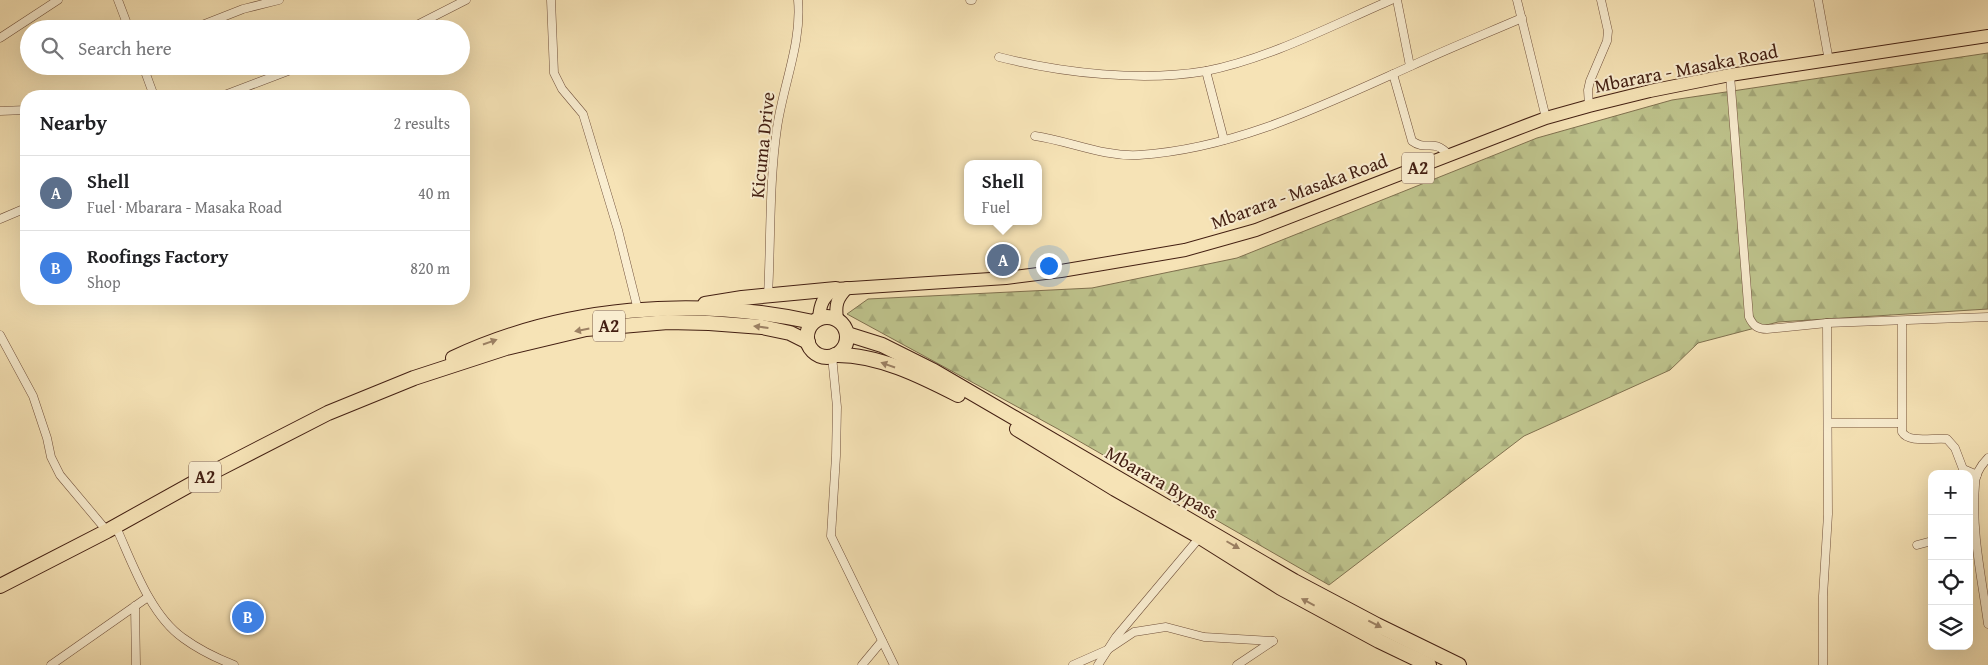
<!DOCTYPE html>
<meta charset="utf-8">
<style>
body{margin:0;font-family:"Gentium Book Plus",serif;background:#f2f2f2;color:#202124}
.controls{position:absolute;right:15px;bottom:15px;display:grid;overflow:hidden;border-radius:10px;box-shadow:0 5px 20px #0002}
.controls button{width:45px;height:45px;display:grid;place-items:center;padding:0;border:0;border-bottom:1px solid #e0e0e0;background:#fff;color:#202124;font:25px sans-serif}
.you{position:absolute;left:1048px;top:265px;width:18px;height:18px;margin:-12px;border:4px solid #fff;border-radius:50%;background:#1a73e8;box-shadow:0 0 0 8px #1a73e833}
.badge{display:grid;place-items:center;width:32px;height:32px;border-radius:50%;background:#8f2418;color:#fff;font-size:16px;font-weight:700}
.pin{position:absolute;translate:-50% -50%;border:2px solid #fff;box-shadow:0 1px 5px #0006}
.popup{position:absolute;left:964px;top:160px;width:78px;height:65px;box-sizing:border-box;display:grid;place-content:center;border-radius:10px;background:#fff;filter:drop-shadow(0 1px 4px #0005);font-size:16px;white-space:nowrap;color:#757577}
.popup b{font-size:19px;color:#202124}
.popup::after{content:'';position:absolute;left:50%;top:100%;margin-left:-10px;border:10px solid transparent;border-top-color:#fff}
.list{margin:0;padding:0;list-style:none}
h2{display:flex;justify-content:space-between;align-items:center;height:65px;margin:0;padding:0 20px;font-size:21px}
h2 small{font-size:16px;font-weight:400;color:#757577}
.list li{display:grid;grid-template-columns:32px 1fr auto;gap:15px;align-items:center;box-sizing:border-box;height:75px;padding:0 20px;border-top:1px solid #e0e0e0}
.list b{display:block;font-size:19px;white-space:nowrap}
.list p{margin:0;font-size:16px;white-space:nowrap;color:#757577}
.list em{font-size:16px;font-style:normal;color:#757577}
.icon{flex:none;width:28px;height:28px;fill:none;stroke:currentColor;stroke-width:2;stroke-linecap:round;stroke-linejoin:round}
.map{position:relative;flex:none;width:1988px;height:665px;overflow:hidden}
.search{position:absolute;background:#fff;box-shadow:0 5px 20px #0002;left:20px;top:20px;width:450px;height:55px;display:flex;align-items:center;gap:12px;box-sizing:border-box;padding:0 18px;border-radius:28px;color:#757577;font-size:19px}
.panel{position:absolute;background:#fff;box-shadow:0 5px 20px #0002;left:20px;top:90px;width:450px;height:215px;border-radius:20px}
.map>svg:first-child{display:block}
.forest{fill:url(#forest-firs);stroke:#80714f}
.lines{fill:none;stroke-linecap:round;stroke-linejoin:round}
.street-casing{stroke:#70503b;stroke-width:9}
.primary-casing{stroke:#431f12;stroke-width:14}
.highway-casing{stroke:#431f12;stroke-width:16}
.street{stroke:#f9edd0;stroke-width:8}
.primary{stroke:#f6e3b6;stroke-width:12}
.highway{stroke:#f6e3b6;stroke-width:14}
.oneway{fill:#9c8164}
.labels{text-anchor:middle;stroke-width:4;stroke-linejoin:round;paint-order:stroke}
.shield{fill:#f9edd0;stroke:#7a5d4b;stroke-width:1}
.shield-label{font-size:18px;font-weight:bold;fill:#431f12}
.street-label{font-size:19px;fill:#431f12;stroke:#f9edd0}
</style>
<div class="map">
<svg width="1988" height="665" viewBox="0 0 1988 665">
<defs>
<pattern id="forest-firs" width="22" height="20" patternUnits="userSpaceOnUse" patternTransform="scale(1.25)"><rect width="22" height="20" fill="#bec38c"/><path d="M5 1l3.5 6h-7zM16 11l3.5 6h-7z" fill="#a4a778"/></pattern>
</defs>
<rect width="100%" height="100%" fill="#f6e3b6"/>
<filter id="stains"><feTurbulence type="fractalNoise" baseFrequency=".004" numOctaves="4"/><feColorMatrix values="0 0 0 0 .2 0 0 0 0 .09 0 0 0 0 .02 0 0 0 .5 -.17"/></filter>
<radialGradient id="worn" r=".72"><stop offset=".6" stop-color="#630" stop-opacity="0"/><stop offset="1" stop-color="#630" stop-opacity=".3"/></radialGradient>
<!-- forest -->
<polygon class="forest" points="1988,53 1988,309 1778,322 1698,343 1670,370 1524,436 1329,585 1058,429 847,314 868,299 1092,288 1237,258 1537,138 1672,100"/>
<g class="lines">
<defs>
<g id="street">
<polyline points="118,0 129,29"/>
<polyline points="551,0 554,73 562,89 583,114 618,230 638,310"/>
<polyline points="970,0 972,0"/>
<polyline points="1397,0 1410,66"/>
<polyline points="1517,0 1546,118"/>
<polyline points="1818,0 1829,61"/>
<polyline points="192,29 243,9 279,0"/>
<polyline points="409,29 466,0"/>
<polyline points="0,38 58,0"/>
<path d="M999,57C1062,73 1142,82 1206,71C1268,59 1333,25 1391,0"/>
<polyline points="143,66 154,96"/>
<polyline points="1206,71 1224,140"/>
<path d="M1393,74L1412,141C1427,152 1432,137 1449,155"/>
<path d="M1730,75L1749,317C1753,326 1758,329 1767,329L1827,323L1988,317"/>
<polyline points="222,96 301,66"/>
<polyline points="1589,106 1588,90 1590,81 1607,41 1608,31 1601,0"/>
<polyline points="0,111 26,110"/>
<path d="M1035,136C1070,141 1103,157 1139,155C1235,149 1324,105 1411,66C1447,49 1485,34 1522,18"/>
<polyline points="0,219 26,208"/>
<path d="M768,296C771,240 769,183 777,128C783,85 802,43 798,0"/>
<path d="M1902,321V432C1909,444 1935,437 1947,439L1955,448L1963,469L1977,475"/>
<polyline points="0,335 33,396 47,438 51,457 60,475 107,531"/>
<polyline points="832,356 837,407 836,456 831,536 894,665"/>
<polyline points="1828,423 1901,423"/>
<path d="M1988,458C1981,465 1975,474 1975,485C1971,531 1982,579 1988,624"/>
<path d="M116,527C132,562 150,615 183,638C198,649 216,658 234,665"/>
<polyline points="1917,545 1932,541"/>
<polyline points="135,606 136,665"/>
<polyline points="51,665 148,597"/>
<polyline points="862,665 882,641"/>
<polyline points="1073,665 1107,650 1134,632 1166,627 1204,637 1273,641"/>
<polyline points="1098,665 1116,637 1200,537"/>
<polyline points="1237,665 1273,641"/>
<polyline points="1823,665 1823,596 1828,514 1827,323"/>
</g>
<g id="primary">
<path d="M819,319C820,304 823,296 836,289L1006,278L1061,271L1185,250L1256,230L1517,129L1546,118L1589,106L1650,91L1730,75L1988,36"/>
<path d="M837,319C835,305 837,298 847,288"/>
</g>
<g id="highway">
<polyline points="705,304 742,298 836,289"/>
<circle cx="827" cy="337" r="20"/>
<polyline points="847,334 882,345 934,371 1294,581 1377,625 1459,665"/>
<path d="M835,355C877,354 921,376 958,395"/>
<path d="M453,358C564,306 694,296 813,322"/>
<polyline points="1017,429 1115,489 1200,537 1281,588 1379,641 1429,665"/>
<polyline points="0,586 107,531 213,472 328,413 414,378 506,348 586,329 668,322 709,323 762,327 790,333 808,342"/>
</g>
</defs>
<!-- street casing -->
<use href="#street" class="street-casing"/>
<!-- primary casing -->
<use href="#primary" class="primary-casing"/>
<!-- highway casing -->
<use href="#highway" class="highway-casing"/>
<!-- street -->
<use href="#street" class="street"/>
<!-- primary -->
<use href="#primary" class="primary"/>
<!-- highway -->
<use href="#highway" class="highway"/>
</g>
<!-- one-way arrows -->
<defs><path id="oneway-solid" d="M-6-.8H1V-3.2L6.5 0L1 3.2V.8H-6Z" transform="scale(1.25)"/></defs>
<g class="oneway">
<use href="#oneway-solid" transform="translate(761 327) rotate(-173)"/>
<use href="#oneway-solid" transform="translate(582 330) rotate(169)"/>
<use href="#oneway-solid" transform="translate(490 342) rotate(-19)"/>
<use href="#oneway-solid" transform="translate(888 365) rotate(-161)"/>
<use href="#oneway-solid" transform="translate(1233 545) rotate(30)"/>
<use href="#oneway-solid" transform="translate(1308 602) rotate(-152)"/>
<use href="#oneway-solid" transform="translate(1375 624) rotate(27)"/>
</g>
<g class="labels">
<!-- shield labels -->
<g class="shield">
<rect x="1402" y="152.5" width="32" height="31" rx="4"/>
<rect x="593" y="310.5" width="32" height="31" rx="4"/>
<rect x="189" y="461.5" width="32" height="31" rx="4"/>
</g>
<g class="shield-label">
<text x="1418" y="174">A2</text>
<text x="609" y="332">A2</text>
<text x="205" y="483">A2</text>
</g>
<!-- street labels -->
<g class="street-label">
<text transform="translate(1686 68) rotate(-11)" y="7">Mbarara - Masaka Road</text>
<text transform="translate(762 145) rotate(-84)" y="7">Kicuma Drive</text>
<text transform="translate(1299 191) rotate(-20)" y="7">Mbarara - Masaka Road</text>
<text transform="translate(1162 482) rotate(30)" y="7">Mbarara Bypass</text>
</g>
</g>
<rect width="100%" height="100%" filter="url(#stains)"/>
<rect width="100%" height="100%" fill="url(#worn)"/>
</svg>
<div class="controls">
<button>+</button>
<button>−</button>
<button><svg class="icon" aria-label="locate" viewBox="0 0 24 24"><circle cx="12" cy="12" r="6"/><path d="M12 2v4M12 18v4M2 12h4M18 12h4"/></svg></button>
<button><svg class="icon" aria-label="layers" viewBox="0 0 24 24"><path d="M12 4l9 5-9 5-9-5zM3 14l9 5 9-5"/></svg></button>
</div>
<div class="you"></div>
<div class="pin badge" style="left:1003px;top:260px;background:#5c6f8a">A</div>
<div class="popup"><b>Shell</b>Fuel</div>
<div class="pin badge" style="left:248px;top:617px;background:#3f7fe0">B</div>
<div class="search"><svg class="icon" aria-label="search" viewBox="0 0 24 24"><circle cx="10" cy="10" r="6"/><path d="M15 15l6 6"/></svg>Search here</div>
<section class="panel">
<h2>Nearby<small>2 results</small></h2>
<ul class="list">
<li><span class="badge" style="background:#5c6f8a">A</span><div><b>Shell</b><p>Fuel · Mbarara - Masaka Road</p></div><em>40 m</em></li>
<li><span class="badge" style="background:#3f7fe0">B</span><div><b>Roofings Factory</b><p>Shop</p></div><em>820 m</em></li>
</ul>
</section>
</div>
